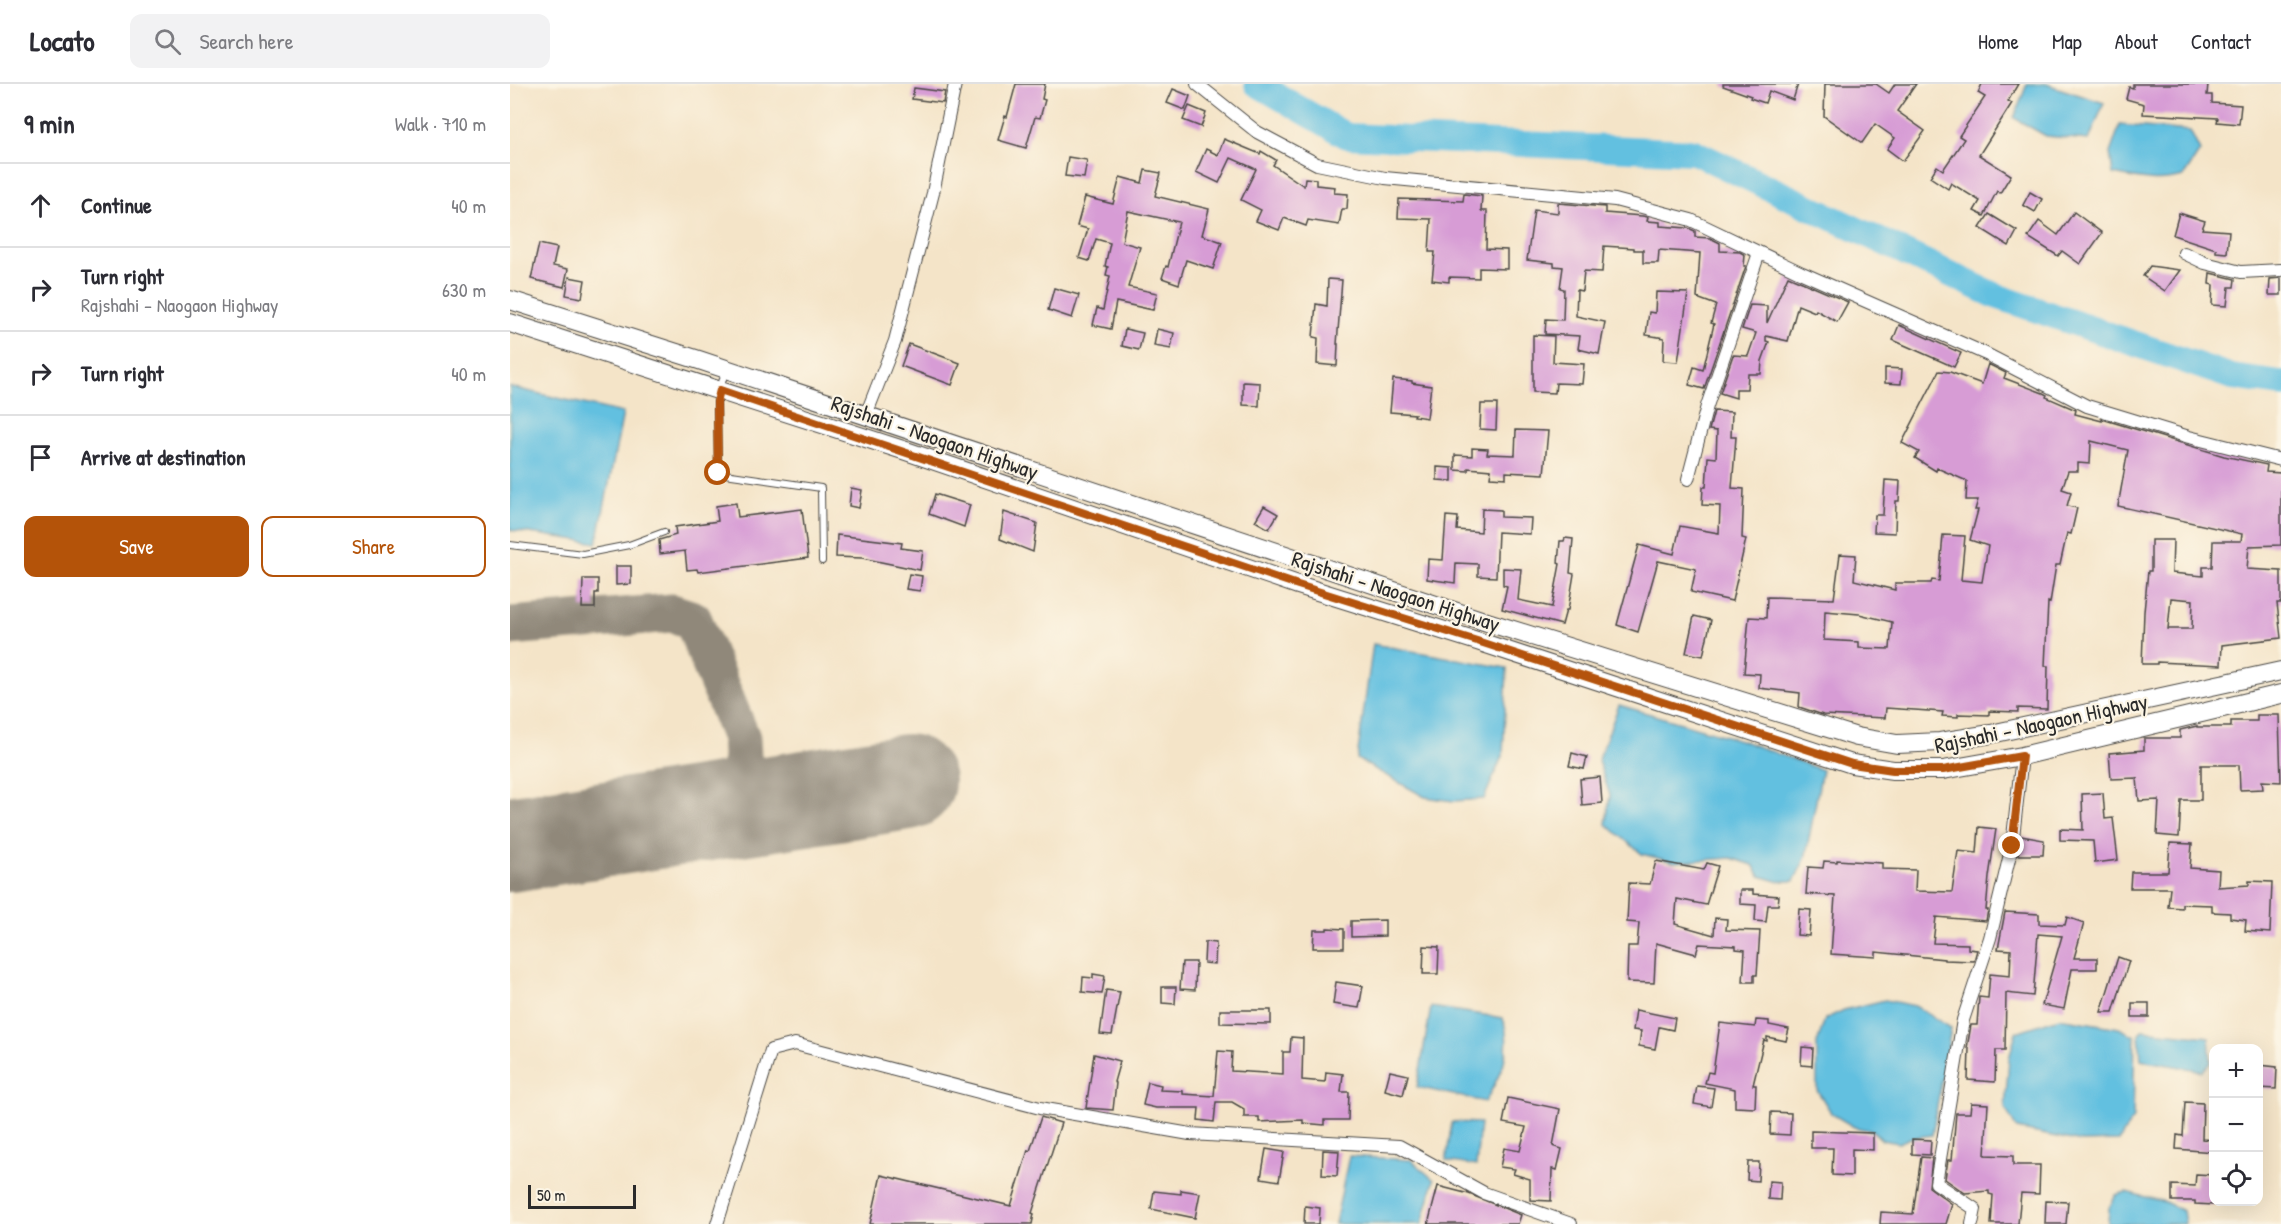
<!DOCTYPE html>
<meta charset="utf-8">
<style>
body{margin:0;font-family:"Patrick Hand",sans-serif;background:#f2f2f3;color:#2b2b33}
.controls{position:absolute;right:18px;bottom:18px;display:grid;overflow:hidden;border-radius:12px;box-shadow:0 6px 24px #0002}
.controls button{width:54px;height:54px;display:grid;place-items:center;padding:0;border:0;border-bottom:2px solid #e1e1e2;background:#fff;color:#2b2b33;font:30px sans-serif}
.scale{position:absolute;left:18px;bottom:15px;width:108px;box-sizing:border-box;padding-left:6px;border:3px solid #2b2b2b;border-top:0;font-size:16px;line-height:21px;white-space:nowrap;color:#2b2b2b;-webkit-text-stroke:4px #fcf5e5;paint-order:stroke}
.stop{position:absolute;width:18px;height:18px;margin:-14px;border:4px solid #b45309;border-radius:50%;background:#fff}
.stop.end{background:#b45309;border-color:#fff;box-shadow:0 2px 6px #0008}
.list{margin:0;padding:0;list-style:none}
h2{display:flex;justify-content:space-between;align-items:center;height:78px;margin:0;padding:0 24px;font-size:26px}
h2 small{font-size:20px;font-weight:400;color:#7c7c81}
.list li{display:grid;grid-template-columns:39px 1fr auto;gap:18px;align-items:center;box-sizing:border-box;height:84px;padding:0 24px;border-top:2px solid #e1e1e2}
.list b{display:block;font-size:22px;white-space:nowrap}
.list p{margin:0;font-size:20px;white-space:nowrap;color:#7c7c81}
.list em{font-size:20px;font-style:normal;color:#7c7c81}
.actions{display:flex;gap:12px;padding:18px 24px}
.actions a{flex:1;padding:14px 0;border:2px solid #b45309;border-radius:12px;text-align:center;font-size:21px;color:#b45309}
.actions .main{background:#b45309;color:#fff}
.icon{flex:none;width:33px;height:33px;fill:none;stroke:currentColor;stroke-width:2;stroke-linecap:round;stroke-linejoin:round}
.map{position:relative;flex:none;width:1771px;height:1140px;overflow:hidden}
header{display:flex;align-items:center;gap:36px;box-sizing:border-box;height:84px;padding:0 30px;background:#fff;border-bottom:2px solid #e1e1e2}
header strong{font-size:28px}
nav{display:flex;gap:33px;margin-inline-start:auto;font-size:21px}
.search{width:420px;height:54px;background:#f2f2f3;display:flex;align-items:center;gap:15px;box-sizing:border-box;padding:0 21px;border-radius:12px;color:#7c7c81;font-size:22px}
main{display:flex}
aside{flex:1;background:#fff}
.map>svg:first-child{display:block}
.water{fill:#62c0e0;stroke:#467686;stroke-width:1.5}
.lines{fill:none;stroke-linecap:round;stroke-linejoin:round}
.river{stroke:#62c0e0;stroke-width:26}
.taxiway{stroke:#90887a;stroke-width:39}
.runway{stroke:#90887a;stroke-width:96}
.building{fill:#d79cd5;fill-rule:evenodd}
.lane-casing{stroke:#494743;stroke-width:8}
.street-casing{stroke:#494743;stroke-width:14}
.primary-casing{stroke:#494743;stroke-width:20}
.lane{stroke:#fff;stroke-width:6}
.street{stroke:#fff;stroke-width:12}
.primary{stroke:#fff;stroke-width:18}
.route{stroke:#b45309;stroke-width:8}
.labels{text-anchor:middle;stroke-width:4.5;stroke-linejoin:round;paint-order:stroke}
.street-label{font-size:22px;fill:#2b2b2b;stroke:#fcf5e5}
</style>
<header>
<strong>Locato</strong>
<div class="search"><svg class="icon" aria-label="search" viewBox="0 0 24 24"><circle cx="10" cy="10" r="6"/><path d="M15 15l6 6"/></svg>Search here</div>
<nav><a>Home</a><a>Map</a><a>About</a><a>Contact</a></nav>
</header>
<main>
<aside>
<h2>9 min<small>Walk · 710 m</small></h2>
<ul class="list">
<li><svg class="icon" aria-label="ahead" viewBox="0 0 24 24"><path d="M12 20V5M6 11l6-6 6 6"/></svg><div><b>Continue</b></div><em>40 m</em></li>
<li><svg class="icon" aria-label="right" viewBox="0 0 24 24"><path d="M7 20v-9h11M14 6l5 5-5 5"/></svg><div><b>Turn right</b><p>Rajshahi - Naogaon Highway</p></div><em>630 m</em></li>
<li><svg class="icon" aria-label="right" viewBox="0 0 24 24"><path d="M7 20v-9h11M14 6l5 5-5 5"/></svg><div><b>Turn right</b></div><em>40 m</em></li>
<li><svg class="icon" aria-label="arrive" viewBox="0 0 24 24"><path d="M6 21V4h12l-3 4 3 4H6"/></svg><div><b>Arrive at destination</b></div></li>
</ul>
<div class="actions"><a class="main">Save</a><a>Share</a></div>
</aside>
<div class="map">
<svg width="1771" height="1140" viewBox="0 0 1771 1140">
<rect width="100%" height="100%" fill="#fcf5e5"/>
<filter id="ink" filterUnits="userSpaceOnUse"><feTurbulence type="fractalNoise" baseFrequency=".0167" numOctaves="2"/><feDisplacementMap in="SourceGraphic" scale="12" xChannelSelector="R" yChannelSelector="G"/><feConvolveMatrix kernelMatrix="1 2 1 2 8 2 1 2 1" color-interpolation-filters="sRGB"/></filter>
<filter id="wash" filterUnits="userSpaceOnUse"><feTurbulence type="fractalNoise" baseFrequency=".008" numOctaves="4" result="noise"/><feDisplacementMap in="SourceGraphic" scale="24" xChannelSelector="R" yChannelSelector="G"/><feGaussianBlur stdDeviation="1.35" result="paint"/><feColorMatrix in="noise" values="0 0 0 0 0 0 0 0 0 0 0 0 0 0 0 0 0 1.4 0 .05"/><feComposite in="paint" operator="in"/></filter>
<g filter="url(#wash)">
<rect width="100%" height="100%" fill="#f4e4c8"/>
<!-- water -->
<g class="water">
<polygon points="1517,0 1536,0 1594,19 1579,56 1536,52 1504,34"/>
<path d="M1610,41L1680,47L1690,67L1673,93C1648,100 1628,95 1603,90L1600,69Z"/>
<polygon points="0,303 113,329 87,459 0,446"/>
<polygon points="863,560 997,584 993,670 974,715 943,717 915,713 847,675"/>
<polygon points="1109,621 1230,656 1312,686 1295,775 1284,797 1267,797 1250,792 1243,781 1221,774 1164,778 1132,770 1096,740 1100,711 1088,677"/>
<polygon points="1375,916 1405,922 1441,944 1422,1051 1400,1054 1389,1059 1372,1056 1363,1047 1344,1043 1322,1030 1307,1006 1307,959 1315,935 1334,926"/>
<path d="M921,923L993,934C1003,968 992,988 975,1018L907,1003Z"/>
<polygon points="1549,934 1609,944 1625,952 1623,1034 1609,1057 1572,1058 1507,1045 1495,1024 1499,975 1506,948"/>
<polygon points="1632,946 1699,953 1701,978 1693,987 1631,976 1629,950"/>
<polygon points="942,1038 970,1039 966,1082 936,1077"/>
<polygon points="839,1072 901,1076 924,1096 912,1140 825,1140"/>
<polygon points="1616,1108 1655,1118 1673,1127 1675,1140 1598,1140 1599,1124 1606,1111"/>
</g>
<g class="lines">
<!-- river -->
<polyline class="river" points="747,0 837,52 1184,68 1486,212 1722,293 1771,300"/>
<!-- taxiway -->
<polyline class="taxiway" points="0,542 162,529 183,536 231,654 232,671 229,702 215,727"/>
<!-- runway -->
<polyline class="runway" points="0,760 397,698"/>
</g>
<g id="blocks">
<!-- building -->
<g class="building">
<polygon points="506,0 535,0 532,15 535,16 530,34 525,33 516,64 488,56 495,32 497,33"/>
<polygon points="1213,0 1288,0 1283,16 1259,7 1255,19 1240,14 1241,12 1213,2"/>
<polygon points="1315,0 1366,0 1379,9 1385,0 1406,0 1387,27 1415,47 1393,77 1377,65 1385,54 1365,40 1352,59 1314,32"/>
<polygon points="1472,0 1508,0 1498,17 1502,19 1469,71 1501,91 1490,109 1487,107 1474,132 1464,127 1470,117 1441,99 1438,105 1420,93 1427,82 1433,86 1454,55 1449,52 1475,13 1468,9"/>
<polygon points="1623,0 1698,0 1697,11 1702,11 1702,19 1731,21 1729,40 1707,38 1708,34 1633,30 1634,20 1616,15 1619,3 1623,4"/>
<polygon points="404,4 435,8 433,19 402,15"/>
<polygon points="663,5 680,12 675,26 657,19"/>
<polygon points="679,22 696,29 691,43 673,36"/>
<polygon points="714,55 750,70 751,67 766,76 763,81 794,102 795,94 806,95 806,101 825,103 824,109 838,110 837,125 832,125 829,141 798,136 796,142 774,134 769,146 746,137 751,126 731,116 746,85 721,74 709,99 686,88 696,65 708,71"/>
<polygon points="558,73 577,76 574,94 555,92"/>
<polygon points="635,86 651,89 645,112 699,125 692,151 712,158 703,185 676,176 669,200 652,194 656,182 658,183 669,138 618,127 612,158 630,163 618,203 647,209 643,226 606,218 601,245 583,241 587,224 593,226 600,192 596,191 598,183 595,182 600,159 586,155 579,177 569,174 578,145 567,142 575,113 603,120 610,93 632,99"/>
<polygon points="1520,108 1532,115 1525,128 1513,121"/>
<polygon points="954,110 972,112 971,127 977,127 976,165 997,166 997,185 969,184 969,194 939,193 939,198 922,196 925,168 919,168 921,135 888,134 889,115 953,117"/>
<polygon points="1048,119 1095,123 1095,129 1132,132 1138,133 1137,137 1150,138 1150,142 1178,144 1185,147 1185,153 1200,154 1210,159 1210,167 1230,168 1235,171 1234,182 1236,182 1194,305 1179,301 1184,283 1193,286 1204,240 1201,239 1206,221 1187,214 1190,169 1149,166 1148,179 1133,179 1133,166 1124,166 1124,164 1094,162 1092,188 1074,187 1072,207 1067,206 1066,232 1095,238 1089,270 1068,265 1070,252 1035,250 1036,235 1053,236 1054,205 1050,204 1053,183 1044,182 1044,179 1017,176 1024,126 1048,129"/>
<polygon points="1564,128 1592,149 1570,180 1552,167 1548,172 1518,153 1529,137 1548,151"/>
<polygon points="1669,129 1695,137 1692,145 1719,147 1717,169 1706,168 1706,165 1663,151"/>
<polygon points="1479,130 1507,147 1499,162 1470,144"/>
<polygon points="29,160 47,164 43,182 58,185 54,203 21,195"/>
<polygon points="1640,182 1670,186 1655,207 1633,192"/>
<polygon points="1700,189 1725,195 1724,203 1719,203 1717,222 1702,221 1703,201 1699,200"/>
<polygon points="1278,192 1338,218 1327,238 1306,226 1305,228 1288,221 1278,257 1256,252 1256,257 1259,258 1252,277 1251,290 1238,290 1237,305 1226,305 1226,314 1210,309 1223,271 1238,272 1246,249 1232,245 1240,221 1257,222 1257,239"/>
<polygon points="59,193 75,196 72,214 56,211"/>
<polygon points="1771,194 1771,211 1759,211 1760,195"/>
<polygon points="818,195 832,196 827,260 828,260 827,282 807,280 808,254 803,253 806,220 817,222"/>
<polygon points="544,204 569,211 562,234 538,226"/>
<polygon points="1146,208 1178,209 1168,278 1153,277 1154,254 1136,251 1139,228 1145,229"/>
<polygon points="1389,241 1451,269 1444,283 1383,256"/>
<polygon points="615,245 633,249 629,266 612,262"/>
<polygon points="647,245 664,249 661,265 644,262"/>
<polygon points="1023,251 1044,252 1043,278 1074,280 1072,300 1046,299 1045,309 1023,308"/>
<polygon points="399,260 450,279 442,301 391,282"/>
<path d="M1478,280L1496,289L1494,294L1533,309L1537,311L1536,313L1566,326L1565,330L1592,337V335L1714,372L1757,381L1756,388L1771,389V461L1739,462L1737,485L1771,487V519H1767L1771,554L1712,561L1711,581L1647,578V580H1632L1634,528L1638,487H1641V456H1663L1662,489L1693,492V483H1702L1703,457H1731L1732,450L1608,422L1618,366L1581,357L1580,380L1568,379V387H1558L1552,405L1561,408L1557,422L1567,424L1561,450L1557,449L1550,481H1546L1540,519L1538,518L1535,582H1538L1537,625L1508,624V628L1479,627V631L1448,630V633L1432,632L1433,628L1376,624L1375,634L1313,631L1289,623L1290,609L1249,604L1250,590L1234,589L1239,533L1256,534L1257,513L1324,515L1330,470L1346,471L1344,496L1385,506V499H1421L1422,496L1429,497L1433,451L1455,452L1451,496L1472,498L1478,462L1460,456L1468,426H1465L1468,416H1456L1457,397L1427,384L1426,387L1405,374L1409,368L1392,359L1429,287L1440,288L1472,300ZM1661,514L1683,516L1682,545H1658ZM1315,527L1349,530L1382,538L1380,565L1349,564V558L1314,556Z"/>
<polygon points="1375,284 1392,285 1391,300 1375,299"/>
<polygon points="883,295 902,297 902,299 921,302 917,334 904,332 905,330 880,328"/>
<polygon points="733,298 750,299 749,322 733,321"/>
<polygon points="971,320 987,320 986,346 970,345"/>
<polygon points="1204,327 1222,328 1221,353 1226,353 1222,404 1234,405 1232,454 1236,455 1222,517 1181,508 1186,485 1148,477 1128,548 1107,541 1129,461 1164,470 1170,442 1209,449 1210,422 1192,421 1193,403 1196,403 1198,373 1206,374 1207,347 1199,346"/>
<polygon points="1006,346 1038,347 1034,390 996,388 996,394 980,393 981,386 958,384 958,387 945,386 945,371 962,372 962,364 978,365 977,370 1005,371"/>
<polygon points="927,383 942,384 942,397 927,396"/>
<polygon points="1375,396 1390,397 1389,417 1386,417 1385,449 1364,448 1365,431 1373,431"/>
<polygon points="341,404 352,406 349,424 339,422"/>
<polygon points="425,410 460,421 454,443 419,430"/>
<polygon points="226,419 228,433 292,425 298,474 188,488 187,485 177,486 175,467 150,470 149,456 166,451 165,443 208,437 206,422"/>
<polygon points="754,422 768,430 759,445 745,437"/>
<polygon points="972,425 991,426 991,433 1021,434 1020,450 988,448 986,493 968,492 968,480 946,479 945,499 917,495 918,475 933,476 936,432 948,433 947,446 971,448"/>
<polygon points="494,428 527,439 523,468 490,455"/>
<polygon points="327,451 392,459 391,464 413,467 410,486 352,474 326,473"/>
<polygon points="1055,454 1063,455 1060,489 1064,490 1058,526 1056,526 1052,541 992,525 997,502 993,501 993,484 1011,485 1008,516 1042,523 1050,480 1048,479 1050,457 1054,457"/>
<polygon points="106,482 121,482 121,500 106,501"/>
<polygon points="399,490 412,492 410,507 396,505"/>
<polygon points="73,495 88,495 88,509 85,509 85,524 72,524"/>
<polygon points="1184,532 1201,536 1193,572 1176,569"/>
<polygon points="1747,631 1769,631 1771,698 1752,697 1753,705 1730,706 1729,681 1691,681 1691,716 1671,716 1669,753 1647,751 1649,716 1629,717 1627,694 1601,695 1599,669 1634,666 1634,654 1670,654 1670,646 1687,642 1687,643 1721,643 1721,637 1747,637"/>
<polygon points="1062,669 1077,673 1074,685 1059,682"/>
<polygon points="1090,693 1092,719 1072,721 1070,695"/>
<polygon points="1593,709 1595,735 1603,734 1608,776 1585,779 1583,757 1550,756 1550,745 1573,746 1572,710"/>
<polygon points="1469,743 1486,745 1479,793 1476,826 1478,826 1476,837 1426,833 1423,859 1458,860 1458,865 1467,866 1464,877 1434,876 1434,875 1366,868 1366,873 1321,870 1325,812 1296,810 1298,783 1313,784 1314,777 1327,778 1327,776 1372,779 1372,785 1406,786 1405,807 1442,808 1448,767 1467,769"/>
<polygon points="1511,752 1534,756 1533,771 1508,771"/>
<polygon points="1660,759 1682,760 1680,784 1709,786 1708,803 1739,801 1739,797 1762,798 1760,849 1735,847 1736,836 1720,834 1720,829 1702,828 1702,821 1672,820 1672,824 1658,823 1660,804 1620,804 1621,788 1658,788"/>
<polygon points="1146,777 1194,786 1197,779 1208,782 1196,821 1167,815 1165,840 1204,851 1205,834 1217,835 1216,846 1250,847 1247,891 1244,891 1244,898 1233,898 1235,866 1226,865 1226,862 1189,860 1186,870 1146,859 1144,899 1117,898 1118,862 1127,862 1129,839 1117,838 1119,799 1140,800"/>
<polygon points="1230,806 1243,806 1243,810 1269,812 1268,821 1258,821 1256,838 1245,837 1246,821 1230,820"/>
<polygon points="1289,825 1301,826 1299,852 1287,851"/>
<polygon points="1495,828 1529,830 1529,840 1555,841 1557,833 1574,839 1564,874 1587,874 1587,885 1562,885 1554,925 1532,921 1552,852 1528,850 1523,912 1496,909 1495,966 1486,966 1485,998 1458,996 1459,964 1457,964 1461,941 1467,941 1469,913 1478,914 1480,890 1500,892 1501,866 1488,865"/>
<polygon points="875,836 875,852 841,853 841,837"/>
<polygon points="817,844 834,845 834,864 803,864 804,846 817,846"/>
<polygon points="695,858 706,859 705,880 694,879"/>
<polygon points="914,862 929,863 928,890 913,890"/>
<polygon points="1608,873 1619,877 1603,928 1591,928"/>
<polygon points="672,878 686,878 685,906 670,905"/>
<polygon points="583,890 595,892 592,910 572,908 573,893 583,894"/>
<polygon points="826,898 853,902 849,924 823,920"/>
<polygon points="652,903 666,903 665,920 652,919"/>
<polygon points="596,906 610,908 602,951 590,950"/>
<rect x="1622" y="919" width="17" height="14"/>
<polygon points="710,926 761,926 761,940 710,939"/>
<polygon points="1126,926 1165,934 1163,946 1149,943 1145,965 1129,962 1131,947 1123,946"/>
<polygon points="1246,936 1259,937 1259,941 1279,945 1276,957 1257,953 1257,957 1254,956 1243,1001 1246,1001 1245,1024 1225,1023 1225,1005 1195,999 1198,988 1203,989 1210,939 1245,943"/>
<polygon points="781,953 793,954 792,996 815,998 816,988 833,990 831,1008 839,1008 838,1036 814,1036 814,1041 793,1039 793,1036 749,1038 749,1033 734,1033 734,1025 722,1018 706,1018 704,1038 688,1036 689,1024 646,1024 633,1021 638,998 651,1001 650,1006 673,1007 673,1010 704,1012 708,967 722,968 721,987 773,990 773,968 780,968"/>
<polygon points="1292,963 1303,964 1302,982 1291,981"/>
<polygon points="584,970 610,977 604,998 606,999 603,1026 576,1024"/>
<polygon points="1749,981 1767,983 1766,1005 1749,1004"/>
<polygon points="880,987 898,991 893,1011 875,1006"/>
<polygon points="1187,1002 1204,1004 1201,1023 1184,1020"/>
<polygon points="998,1014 1050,1025 1043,1062 1052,1065 1047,1086 1042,1085 1041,1117 1020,1116 1020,1095 1003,1090 1005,1085 990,1083 994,1064 1010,1067 1016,1043 993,1039"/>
<polygon points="1675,1018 1693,1019 1692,1055 1704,1056 1704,1068 1666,1065 1667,1051 1673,1052"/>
<polygon points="1461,1019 1478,1020 1475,1071 1503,1072 1503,1081 1530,1081 1529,1110 1511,1109 1508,1140 1481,1140 1483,1111 1479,1110 1479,1107 1455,1109 1435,1095 1438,1076 1442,1076 1446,1029 1460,1029"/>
<polygon points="1261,1028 1281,1029 1280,1051 1260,1050"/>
<polygon points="531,1033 551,1039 522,1129 524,1130 522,1140 360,1140 371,1091 501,1122 518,1066 520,1067"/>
<polygon points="1301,1047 1363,1049 1363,1066 1342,1065 1342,1092 1322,1091 1323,1064 1301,1064"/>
<polygon points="1402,1055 1421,1056 1420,1071 1402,1070"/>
<polygon points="756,1065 774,1068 769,1097 751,1094"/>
<polygon points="813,1066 829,1067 827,1092 812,1091"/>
<polygon points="1411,1073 1422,1074 1419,1103 1442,1120 1436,1140 1370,1140 1371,1128 1403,1130"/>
<polygon points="1238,1078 1249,1078 1248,1097 1237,1096"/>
<polygon points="1686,1090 1704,1091 1704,1121 1685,1120 1685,1117 1662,1117 1662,1101 1685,1102"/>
<polygon points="1259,1097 1271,1098 1270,1116 1258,1115"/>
<polygon points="928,1102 959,1110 1011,1131 1008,1140 918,1140"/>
<polygon points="671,1106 690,1109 685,1134 641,1125 644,1107 671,1110"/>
<polygon points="1536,1117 1558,1118 1556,1140 1535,1140"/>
<polygon points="795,1122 810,1124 809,1140 794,1140"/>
</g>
</g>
</g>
<g filter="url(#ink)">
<use href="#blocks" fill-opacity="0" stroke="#494743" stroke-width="1.5"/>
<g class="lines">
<defs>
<g id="lane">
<polyline points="215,287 207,318 208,389 311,404 312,477"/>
<polyline points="0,461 73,470 119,461 154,448"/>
</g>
<g id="street">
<polyline points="687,0 747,48 807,80 875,94 1105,116 1181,136 1292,189 1476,270 1577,322 1679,353 1771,376"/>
<polyline points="1674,169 1695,179 1731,188 1771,186"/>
<polyline points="356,331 385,257 423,109 445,0"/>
<polyline points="1178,395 1197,322 1249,169"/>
<polyline points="207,1140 261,966 285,960 530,1024 680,1050 889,1062 974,1109 1061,1140"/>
<polyline points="1462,1140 1465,1125 1426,1099 1453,936 1480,854 1502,762 1512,672"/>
</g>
<g id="primary">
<polyline points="0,216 189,276 974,537 1347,653 1387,660 1430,658 1481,650 1771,587"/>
<polyline points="0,239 396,367 788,501 967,557 1342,680 1383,686 1433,686 1512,672 1771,610"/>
</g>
</defs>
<!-- lane casing -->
<use href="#lane" class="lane-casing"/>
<!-- street casing -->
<use href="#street" class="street-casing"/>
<!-- primary casing -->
<use href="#primary" class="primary-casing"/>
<!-- lane -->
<use href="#lane" class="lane"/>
<!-- street -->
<use href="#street" class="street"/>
<!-- primary -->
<use href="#primary" class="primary"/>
</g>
</g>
<g class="lines" filter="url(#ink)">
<!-- route -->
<polyline class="route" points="208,389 207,318 210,306 788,501 967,557 1342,680 1383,686 1433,686 1512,672 1502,762"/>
</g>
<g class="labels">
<!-- street labels -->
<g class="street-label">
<text transform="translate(425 353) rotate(19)" y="8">Rajshahi - Naogaon Highway</text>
<text transform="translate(886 507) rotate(18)" y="8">Rajshahi - Naogaon Highway</text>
<text transform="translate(1531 639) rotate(-12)" y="8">Rajshahi - Naogaon Highway</text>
</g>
</g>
</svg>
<div class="controls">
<button>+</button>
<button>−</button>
<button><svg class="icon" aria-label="locate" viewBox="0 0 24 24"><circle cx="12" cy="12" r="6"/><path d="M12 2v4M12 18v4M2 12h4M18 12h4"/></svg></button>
</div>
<div class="scale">50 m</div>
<div class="stop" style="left:208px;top:389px"></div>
<div class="stop end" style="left:1502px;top:762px"></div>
</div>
</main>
